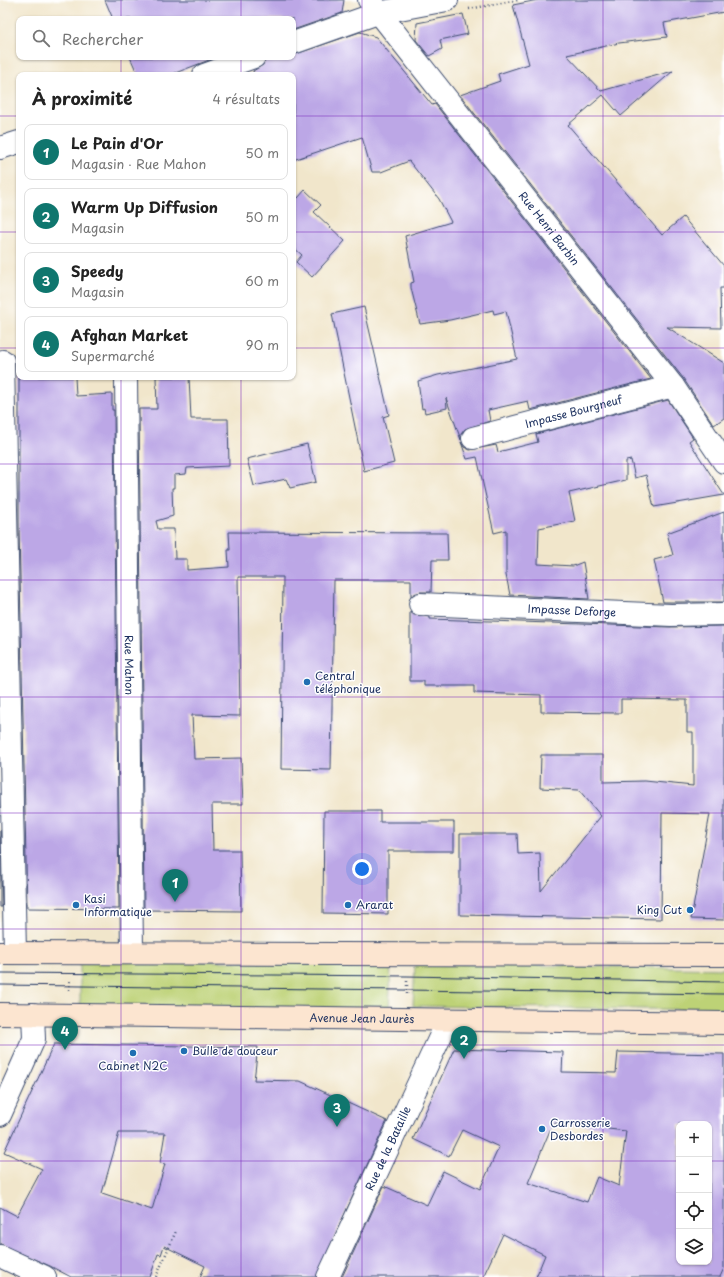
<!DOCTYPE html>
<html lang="fr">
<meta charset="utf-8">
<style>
body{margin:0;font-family:"Playpen Sans",sans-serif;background:#f2f2f2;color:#222}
.controls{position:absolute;right:12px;bottom:12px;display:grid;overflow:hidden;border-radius:8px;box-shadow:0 1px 3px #0004}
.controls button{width:36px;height:36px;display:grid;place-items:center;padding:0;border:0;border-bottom:1px solid #e0e0e0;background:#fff;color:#222;font:20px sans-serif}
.you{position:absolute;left:362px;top:869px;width:14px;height:14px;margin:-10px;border:3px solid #fff;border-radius:50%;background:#1a73e8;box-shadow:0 0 0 6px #1a73e833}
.badge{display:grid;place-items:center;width:26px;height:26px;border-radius:50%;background:#0f766e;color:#fff;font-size:13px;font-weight:700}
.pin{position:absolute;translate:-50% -33px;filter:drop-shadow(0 1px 2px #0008)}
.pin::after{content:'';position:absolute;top:21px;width:14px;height:12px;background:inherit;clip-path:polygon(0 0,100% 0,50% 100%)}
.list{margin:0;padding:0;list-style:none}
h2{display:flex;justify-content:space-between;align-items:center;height:52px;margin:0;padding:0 16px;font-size:17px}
h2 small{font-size:13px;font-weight:400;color:#767676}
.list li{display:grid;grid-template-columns:26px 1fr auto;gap:12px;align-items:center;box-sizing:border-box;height:56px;margin:0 8px 8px;padding:0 8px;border:1px solid #e0e0e0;border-radius:8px}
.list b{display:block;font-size:15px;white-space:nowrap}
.list p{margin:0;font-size:13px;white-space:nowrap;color:#767676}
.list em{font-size:13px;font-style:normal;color:#767676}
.icon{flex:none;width:22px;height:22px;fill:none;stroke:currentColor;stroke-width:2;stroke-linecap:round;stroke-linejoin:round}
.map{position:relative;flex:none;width:724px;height:1277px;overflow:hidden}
.search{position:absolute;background:#fff;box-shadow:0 1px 3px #0004;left:16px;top:16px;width:280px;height:44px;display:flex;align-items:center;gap:10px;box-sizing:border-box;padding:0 14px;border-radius:8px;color:#767676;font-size:15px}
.panel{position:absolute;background:#fff;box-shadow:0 1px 3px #0004;left:16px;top:72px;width:280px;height:308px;border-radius:8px}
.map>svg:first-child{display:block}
.green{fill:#bdd276;stroke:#6c806a}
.building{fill:#bca7e6;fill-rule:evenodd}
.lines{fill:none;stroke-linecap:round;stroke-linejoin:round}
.street-casing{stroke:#3b4a6e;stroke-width:24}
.secondary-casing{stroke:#3b4a6e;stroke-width:24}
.path{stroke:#3b4a6e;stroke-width:2.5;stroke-dasharray:1 3;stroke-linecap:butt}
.street{stroke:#fff;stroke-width:22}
.secondary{stroke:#fce5d0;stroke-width:22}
.tram{stroke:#1b2f5e;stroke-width:1}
.grid{fill:none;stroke:#7b2cbf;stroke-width:1;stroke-opacity:0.55}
.poi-dot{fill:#1f6fb2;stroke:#fff;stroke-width:1.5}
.labels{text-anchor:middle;stroke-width:3;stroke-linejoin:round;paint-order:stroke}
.street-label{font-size:11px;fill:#1b2f5e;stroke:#fff}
.poi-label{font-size:11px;fill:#1b2f5e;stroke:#fff;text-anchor:start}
</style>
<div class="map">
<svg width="724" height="1277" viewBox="0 0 724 1277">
<rect width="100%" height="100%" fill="#fff"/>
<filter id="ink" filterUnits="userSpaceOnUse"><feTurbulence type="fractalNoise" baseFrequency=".025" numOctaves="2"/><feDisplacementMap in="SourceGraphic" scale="8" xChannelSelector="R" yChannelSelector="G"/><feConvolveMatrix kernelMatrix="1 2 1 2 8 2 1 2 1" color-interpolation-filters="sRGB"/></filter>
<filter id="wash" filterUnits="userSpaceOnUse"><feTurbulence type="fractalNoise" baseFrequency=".012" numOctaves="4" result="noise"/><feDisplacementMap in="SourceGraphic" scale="16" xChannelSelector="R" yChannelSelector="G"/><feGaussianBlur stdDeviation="0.9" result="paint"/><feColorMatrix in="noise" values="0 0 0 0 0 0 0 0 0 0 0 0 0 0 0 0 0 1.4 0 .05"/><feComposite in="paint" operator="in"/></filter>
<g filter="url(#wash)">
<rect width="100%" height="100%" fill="#f1e6cb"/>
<!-- green -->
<g class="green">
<polygon points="80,960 391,963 389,1011 80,1006"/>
<polygon points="415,963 724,969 724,1010 413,1006"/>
</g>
<g id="blocks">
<!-- building -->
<g class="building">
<polygon points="105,0 344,0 342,13 293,30 293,19 113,19"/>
<polygon points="538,0 724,0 724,12 664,23 667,37 619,43 567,55 601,91 673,71 621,116 603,95 568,125 662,235 683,217 724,266 724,288 720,288 721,328 667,327 724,363 724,418 714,425 683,378 460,95 500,81 498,74 529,64 513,5"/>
<polygon points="463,14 468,34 440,40 442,49 429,56 416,40 417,23"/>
<polygon points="360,32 376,37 432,105 435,104 651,379 530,410 528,401 488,410 490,421 465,429 461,434 461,440 446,398 447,408 425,413 424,408 422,409 418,381 438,375 517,359 506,311 494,314 493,310 450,320 420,324 411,288 411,283 414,282 405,236 451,222 439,199 409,161 381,172 372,172 362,137 293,160 293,75 254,75 253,71 263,65 266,57 293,57 293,55"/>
<polygon points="130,57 217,57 170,75 138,75"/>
<polygon points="305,190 321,205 314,212 345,241 312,277 296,262 302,255 293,247 293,194 298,198"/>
<polygon points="364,307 389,415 383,417 394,463 364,471 332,314"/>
<polygon points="19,377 75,377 76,396 112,394 112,410 114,410 119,909 27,908 19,528"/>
<polygon points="156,377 189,377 191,419 228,419 229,466 187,468 186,474 174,475 174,488 172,488 173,516 156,521 158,529 174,529 175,559 187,559 187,570 229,567 228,550 230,550 229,532 447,533 448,560 432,560 431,592 420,592 411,596 411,580 334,580 331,770 281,769 283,577 238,577 240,716 192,715 194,759 241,758 243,804 212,804 213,850 240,850 241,911 144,910 139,409 157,409"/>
<polygon points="668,400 693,438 689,441 724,495 654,507 646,475 635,478 631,460 626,461 626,480 569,493 575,521 539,528 538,564 573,566 583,562 589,599 510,595 506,575 506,530 494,533 477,457 467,459 461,442 464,447 470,450 496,445 498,452 538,442 536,434"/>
<polygon points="307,444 316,482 290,488 286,479 254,486 247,459"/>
<polygon points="724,512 724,602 663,602 654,560 673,555 667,533"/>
<polygon points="410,612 414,615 430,617 430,619 670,627 724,626 724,920 691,919 710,814 662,813 661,919 460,915 460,834 517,834 518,854 540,853 541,891 601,816 579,790 540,788 541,755 603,755 603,782 645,781 693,786 693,732 687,732 687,700 621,699 621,713 541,712 541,695 474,693 474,686 424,686 424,681 410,681"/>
<polygon points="324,811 380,811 380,822 454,822 454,851 388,851 388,914 323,913"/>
<polygon points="0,830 2,907 0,907"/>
<path d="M54,1044L258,1047L254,1080L300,1081L387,1121L316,1277H200L205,1266L164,1246L161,1255L158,1254L150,1277H71L50,1266L0,1244V1207L17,1216L42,1169L4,1152ZM119,1133H165L160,1163L165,1164L152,1210L102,1193Z"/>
<path d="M454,1049L563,1052L562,1072L616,1073L618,1052L724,1054V1268L720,1277H536L545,1255L503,1234L483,1277H342L384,1186L427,1205L443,1171L480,1189L499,1147L462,1130L449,1156L413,1139ZM553,1123L608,1127V1129L626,1131L619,1186L597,1177L587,1202L528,1183ZM679,1124H709V1262H679Z"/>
</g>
</g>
</g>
<g filter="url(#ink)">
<use href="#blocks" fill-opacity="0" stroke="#3b4a6e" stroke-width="1"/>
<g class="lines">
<defs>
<g id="street">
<path id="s1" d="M369,0L673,386L724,462"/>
<polyline points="293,43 378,13 447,0"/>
<polyline points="204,75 254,57"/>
<polyline points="0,148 19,142"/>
<polyline points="3,361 15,953"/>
<path id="s2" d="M126,377L132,953"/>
<path id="s3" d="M473,438L673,386"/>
<path id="s4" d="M420,604L671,615L724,614"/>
<polyline points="0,1115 34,1039 33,1014"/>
<polyline points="0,1256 45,1277"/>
<path id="s5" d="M328,1277L448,1020"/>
</g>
<g id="secondary">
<polyline points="0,953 724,955"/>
<path id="s6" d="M0,1014L724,1023"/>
</g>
</defs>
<!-- street casing -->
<use href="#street" class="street-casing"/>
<!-- secondary casing -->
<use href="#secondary" class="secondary-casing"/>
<!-- path -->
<g class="path">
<polyline points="469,9 518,0"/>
<polyline points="69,990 70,979"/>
<polyline points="407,994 407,979"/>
<polyline points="156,1277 176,1231"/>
</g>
<!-- street -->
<use href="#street" class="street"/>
<!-- secondary -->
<use href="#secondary" class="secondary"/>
<!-- tram -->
<g class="tram">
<polyline points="0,973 407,976 724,982"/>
<polyline points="0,985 724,994"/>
</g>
</g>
</g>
<!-- grid -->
<path class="grid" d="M121,0V19M241,0V19M362,0V1277M483,0V1277M603,0V1277M121,57V75M241,57V75M0,116H19M293,116H724M0,232H19M293,232H724M0,348H19M293,348H724M121,377V1277M241,377V1277M0,464H724M0,580H724M0,697H724M0,813H724M0,929H724M0,1045H724M0,1161H679M709,1161H724"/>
<!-- markers -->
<g class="poi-dot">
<circle cx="307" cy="682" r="4"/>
<circle cx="76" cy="905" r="4"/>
<circle cx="348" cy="905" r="4"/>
<circle cx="690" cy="910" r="4"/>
<circle cx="184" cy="1051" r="4"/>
<circle cx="133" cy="1053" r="4"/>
<circle cx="542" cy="1129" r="4"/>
</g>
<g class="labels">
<!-- street labels -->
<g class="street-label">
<text dy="4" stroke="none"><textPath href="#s1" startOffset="291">Rue Henri Barbin</textPath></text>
<text dy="4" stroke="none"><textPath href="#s3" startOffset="104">Impasse Bourgneuf</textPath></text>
<text dy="4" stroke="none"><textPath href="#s4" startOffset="152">Impasse Deforge</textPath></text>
<text dy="4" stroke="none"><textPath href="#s2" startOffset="288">Rue Mahon</textPath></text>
<text dy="4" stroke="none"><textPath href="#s6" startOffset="362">Avenue Jean Jaurès</textPath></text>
<text dy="4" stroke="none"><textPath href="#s5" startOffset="142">Rue de la Bataille</textPath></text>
</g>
<!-- poi labels -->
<g class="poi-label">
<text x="315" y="680">Central<tspan x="315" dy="13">téléphonique</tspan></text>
<text x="84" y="903">Kasi<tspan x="84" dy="13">Informatique</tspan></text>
<text x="356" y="909">Ararat</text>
<text x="682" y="914" text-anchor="end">King Cut</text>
<text x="192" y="1055">Bulle de douceur</text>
<text x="133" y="1070" text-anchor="middle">Cabinet N2C</text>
<text x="550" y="1127">Carrosserie<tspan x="550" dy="13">Desbordes</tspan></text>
</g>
</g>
</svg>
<div class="controls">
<button>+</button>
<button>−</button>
<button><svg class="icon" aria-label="locate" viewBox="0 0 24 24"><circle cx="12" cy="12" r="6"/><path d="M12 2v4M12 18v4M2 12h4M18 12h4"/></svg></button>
<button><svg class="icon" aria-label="layers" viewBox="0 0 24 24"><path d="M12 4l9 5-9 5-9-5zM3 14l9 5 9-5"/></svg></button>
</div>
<div class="you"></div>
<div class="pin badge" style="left:175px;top:902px">1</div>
<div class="pin badge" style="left:464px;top:1059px">2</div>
<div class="pin badge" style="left:337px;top:1127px">3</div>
<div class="pin badge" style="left:65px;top:1050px">4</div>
<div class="search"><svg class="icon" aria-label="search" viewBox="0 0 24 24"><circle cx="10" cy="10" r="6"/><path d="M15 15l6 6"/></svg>Rechercher</div>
<section class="panel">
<h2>À proximité<small>4 résultats</small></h2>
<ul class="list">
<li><span class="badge">1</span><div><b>Le Pain d'Or</b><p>Magasin · Rue Mahon</p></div><em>50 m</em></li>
<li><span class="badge">2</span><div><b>Warm Up Diffusion</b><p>Magasin</p></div><em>50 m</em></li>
<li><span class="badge">3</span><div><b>Speedy</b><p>Magasin</p></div><em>60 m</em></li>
<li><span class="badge">4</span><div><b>Afghan Market</b><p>Supermarché</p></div><em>90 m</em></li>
</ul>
</section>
</div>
